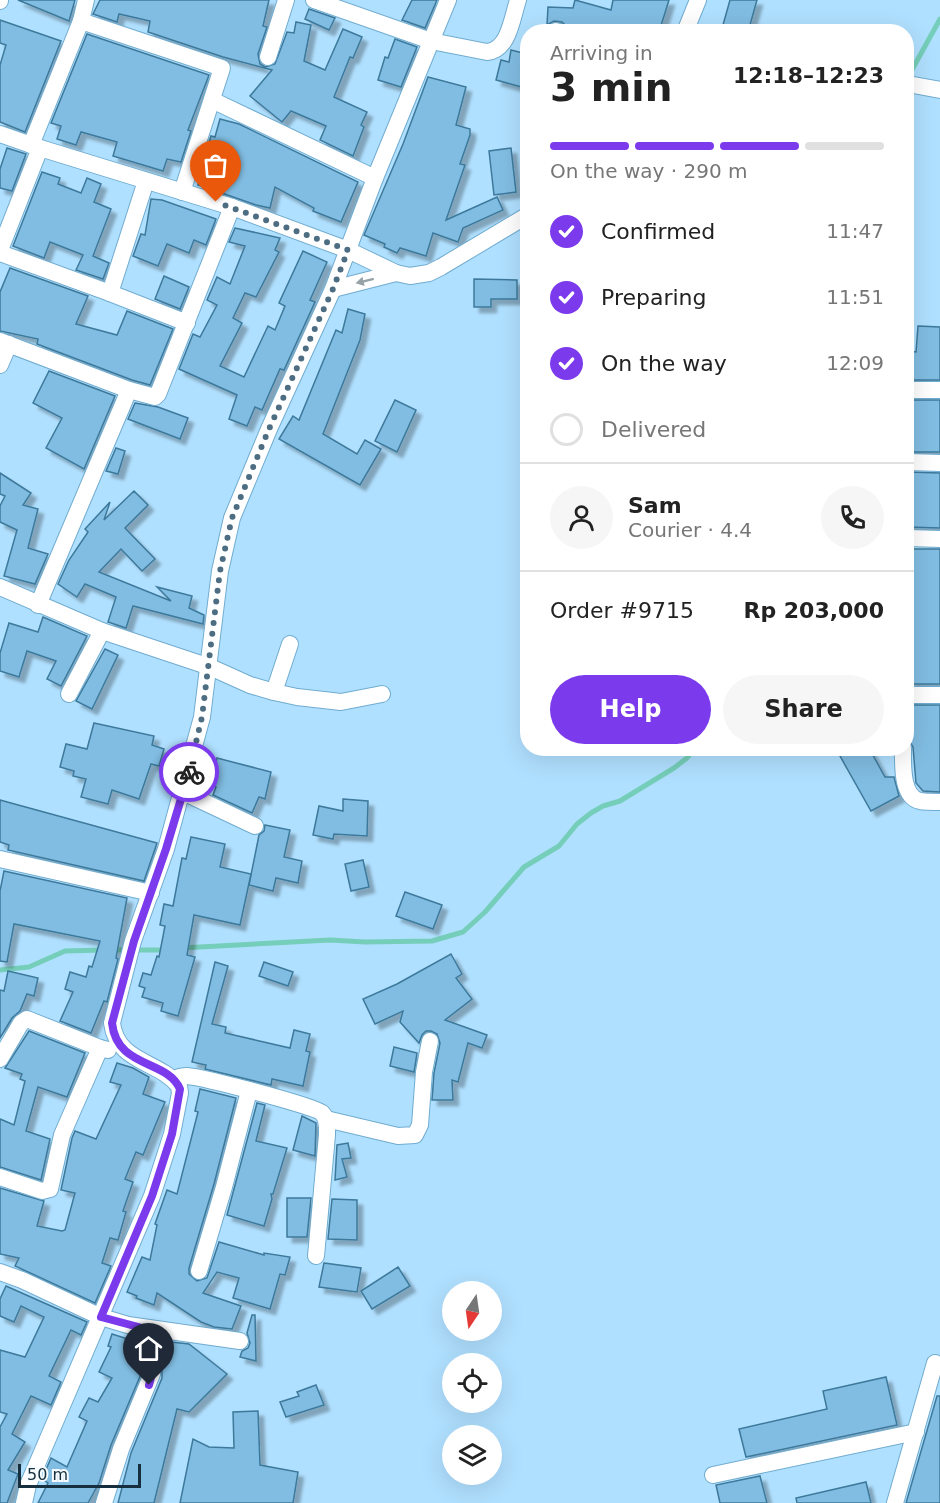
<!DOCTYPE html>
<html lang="en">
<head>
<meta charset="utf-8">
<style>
	:root { --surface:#fff; --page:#f6f6f6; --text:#222; --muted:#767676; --line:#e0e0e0; --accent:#7c3aed }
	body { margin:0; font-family:"DejaVu Sans",sans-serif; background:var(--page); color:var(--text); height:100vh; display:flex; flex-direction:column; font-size:22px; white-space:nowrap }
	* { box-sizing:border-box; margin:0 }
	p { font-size:20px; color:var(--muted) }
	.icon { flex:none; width:33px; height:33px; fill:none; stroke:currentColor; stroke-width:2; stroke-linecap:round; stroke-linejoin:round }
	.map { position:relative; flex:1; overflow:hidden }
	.panel { position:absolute; left:520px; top:24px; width:394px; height:732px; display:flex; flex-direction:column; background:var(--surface); border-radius:24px; box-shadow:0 6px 24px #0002 }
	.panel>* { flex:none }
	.needle { width:39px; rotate:193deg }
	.buttons { position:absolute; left:442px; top:1281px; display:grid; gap:12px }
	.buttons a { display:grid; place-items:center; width:60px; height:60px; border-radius:50%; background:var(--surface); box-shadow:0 6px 24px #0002; font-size:30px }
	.scale { position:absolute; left:18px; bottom:15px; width:123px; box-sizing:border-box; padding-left:6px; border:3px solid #162f3e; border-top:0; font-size:16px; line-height:21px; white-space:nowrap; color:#162f3e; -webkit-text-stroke:4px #f5fbfe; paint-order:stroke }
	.pin { position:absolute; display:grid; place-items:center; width:51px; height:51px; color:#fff; margin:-62px -26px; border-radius:50% 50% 50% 0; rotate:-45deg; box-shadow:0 0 6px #0007 }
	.pin .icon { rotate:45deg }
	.courier { position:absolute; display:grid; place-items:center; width:60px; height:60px; margin:-30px; border:4px solid #7c3aed; border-radius:50%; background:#fff; color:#222; box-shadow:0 2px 8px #0007 }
	.headline em { font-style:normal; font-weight:700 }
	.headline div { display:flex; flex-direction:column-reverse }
	.headline { display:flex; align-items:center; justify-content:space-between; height:102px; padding:0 30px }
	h1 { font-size:39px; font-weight:700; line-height:45px }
	.bar { display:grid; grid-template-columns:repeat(4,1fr); gap:9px 6px; align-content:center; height:72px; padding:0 30px }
	.bar i { height:8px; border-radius:4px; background:var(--line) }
	.bar .active { background:var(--accent) }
	.bar p { grid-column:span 4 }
	.line { display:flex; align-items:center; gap:15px; padding:0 30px; border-top:2px solid var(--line) }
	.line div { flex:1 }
	.round { display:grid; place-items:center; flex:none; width:63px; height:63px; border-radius:32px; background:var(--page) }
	ol { padding:0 30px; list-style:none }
	li { display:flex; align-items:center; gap:18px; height:66px }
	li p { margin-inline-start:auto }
	li .icon { padding:6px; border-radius:50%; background:var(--accent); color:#fff; stroke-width:4 }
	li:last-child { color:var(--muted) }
	li i { width:33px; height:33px; border:3px solid var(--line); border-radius:50% }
	.primary-button { display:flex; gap:12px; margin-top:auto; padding:12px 30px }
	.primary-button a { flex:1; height:69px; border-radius:36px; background:var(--accent); color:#fff; font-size:24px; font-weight:700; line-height:69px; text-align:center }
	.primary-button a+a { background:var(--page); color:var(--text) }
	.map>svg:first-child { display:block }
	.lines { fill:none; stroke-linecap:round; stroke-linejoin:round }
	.stream { stroke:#75ceb9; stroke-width:5 }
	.building { fill:#81bde2; stroke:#3d799b; stroke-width:1.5; filter:url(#shadow) }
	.minor-casing { stroke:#70acd0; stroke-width:18 }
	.minor { stroke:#fff; stroke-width:16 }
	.oneway { fill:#96a1a8 }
	.done { stroke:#4c6d82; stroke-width:6; stroke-dasharray:0 10.8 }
	.route { stroke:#7c3aed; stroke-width:8 }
</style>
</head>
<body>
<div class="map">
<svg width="940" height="1503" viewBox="0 0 940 1503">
	<defs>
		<filter id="shadow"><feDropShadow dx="5.5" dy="5.5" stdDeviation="1.5" flood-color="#0004"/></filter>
	</defs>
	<rect width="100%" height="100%" fill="#b0e0ff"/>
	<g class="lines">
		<g class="stream">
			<polyline points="908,77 940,19"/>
			<polyline points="181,948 330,940 365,942 432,941 463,932 485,912 524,867 559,846 577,824 591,813 603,806 620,801 674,768 687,758 695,748"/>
			<polyline points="112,950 166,950"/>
			<polyline points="0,970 29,967 65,951 103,950"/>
		</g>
	</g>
	<g class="building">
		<polygon points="18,0 75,0 69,21"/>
		<polygon points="100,0 269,0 263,26 267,27 258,54 260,64 265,67 275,64 287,32 294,33 296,22 311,25 304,61 325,70 343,29 362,37 353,58 350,57 334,97 367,112 361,125 364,127 353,156 320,140 326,126 291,111 282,122 250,96 272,70 223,57 148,32 150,21 119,14 117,22 93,14"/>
		<polygon points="412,0 437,0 425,28 402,20"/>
		<polygon points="575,0 611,10 613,0 669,0 659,32 580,32 568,28 562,22 554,21 547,25 548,7 573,8"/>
		<polygon points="730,0 757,0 748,32 721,32"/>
		<polygon points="309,9 335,18 329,30 305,19"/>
		<polygon points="0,20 61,41 25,132 0,122 0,65 6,45 0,43"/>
		<polygon points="87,34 209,75 188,130 191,131 181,162 167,159 163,171 113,156 117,142 81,132 76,145 57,139 61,126 51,123"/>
		<polygon points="395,39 417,47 401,87 378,80 385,57 388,58"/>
		<polygon points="511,50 527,54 524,66 528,67 528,74 525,88 496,80 501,60 509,62"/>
		<polygon points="428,77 466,87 456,125 470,129 470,135 460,164 465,165 446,220 497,197 503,210 463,228 458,242 433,233 426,256 400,248 397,253 384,247 385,244 364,235 403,144"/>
		<polygon points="220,119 239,124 358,182 341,222 313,211 314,208 275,187 270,208 256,205 219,192 220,190 198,185 203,167 201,167 211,136 215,137"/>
		<polygon points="7,148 26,154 12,191 0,188 0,169"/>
		<polygon points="511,148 516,192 494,195 489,151"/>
		<polygon points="42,172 60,178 58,184 81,193 87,178 101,184 94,202 111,209 93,256 109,263 103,279 76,270 83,255 50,242 44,258 13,246"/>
		<polygon points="151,199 162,200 216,219 206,245 194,240 189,253 167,244 158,266 133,256 141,234 145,235"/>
		<polygon points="235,228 280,238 275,250 279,252 256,297 245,293 233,318 242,323 220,366 244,377 268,326 275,330 285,306 279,303 303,251 327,262 310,300 315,302 284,370 280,369 262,410 255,407 247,426 229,419 237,395 179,369 193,334 200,337 217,305 207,300 217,277 230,284 245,246 229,242"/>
		<polygon points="10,268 88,296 76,324 117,335 127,311 173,329 150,385 132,380 37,344 38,339 0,331 0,292"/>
		<polygon points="164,276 189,287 180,309 155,299"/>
		<polygon points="474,279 517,280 517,299 491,299 491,307 474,307"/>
		<polygon points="348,309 365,314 360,340 323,434 357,454 365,440 381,449 360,485 279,439 293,416 299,420 336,330 342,333"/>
		<polygon points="918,326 940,327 940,380 908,380 908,351 916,352"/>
		<polygon points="49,371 115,396 84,469 46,448 62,418 33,403"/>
		<polygon points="395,400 416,410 397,452 375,441"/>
		<rect x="908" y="400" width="32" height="52"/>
		<polygon points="135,403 158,407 188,418 180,439 128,419"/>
		<polygon points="116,448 125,451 118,474 106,471"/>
		<polygon points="908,472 940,473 940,528 908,527"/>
		<polygon points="0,473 31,493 23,505 38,509 28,548 48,554 35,584 4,576 17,530 0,522 0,506 5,496 0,494"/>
		<polygon points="134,491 148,505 125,528 155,559 142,571 121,549 99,572 171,601 157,587 192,596 189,608 204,615 203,624 133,606 126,628 108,622 116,597 85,584 77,597 58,584 69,560 88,532 85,529 110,502 104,520"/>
		<polygon points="910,549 940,549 940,684 909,684"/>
		<polygon points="43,617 87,636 61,686 47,679 56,661 27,651 19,677 0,671 0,653 9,623 38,632"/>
		<polygon points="105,649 118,655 92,709 76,701"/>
		<polygon points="909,705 940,705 940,792 923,791 916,783 913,747 908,739"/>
		<polygon points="94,723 154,736 152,745 164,749 159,766 151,764 139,799 112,790 108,804 81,797 86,779 73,776 74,771 60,767 66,744 87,749"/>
		<polygon points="854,748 869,748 885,777 894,777 899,796 871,811 840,756"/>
		<polygon points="217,758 271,772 265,799 259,797 252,813 213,795 216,787 211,785"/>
		<polygon points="343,799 368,801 367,836 334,834 333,839 313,835 319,806 343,811"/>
		<polygon points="0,800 157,843 144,881 8,850 9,845 0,842"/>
		<polygon points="265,825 290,830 284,857 302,861 298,883 276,878 273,891 249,885 259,835 264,831"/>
		<polygon points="191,837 225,844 220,867 251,874 240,925 194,915 187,955 195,957 178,1016 161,1011 163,1003 142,997 145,988 139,986 143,973 151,975 157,956 159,957 165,926 160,925 164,904 173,906 182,858 186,859"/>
		<polygon points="363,860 369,887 351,891 345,864"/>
		<polygon points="4,871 127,898 116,958 118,959 107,1002 104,1001 91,1033 60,1021 73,992 65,989 70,972 86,977 89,966 92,967 100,941 14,924 7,962 0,961 0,891"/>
		<polygon points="405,892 442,905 433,929 396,916"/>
		<polygon points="451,954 462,974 456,978 472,999 445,1020 487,1035 482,1048 468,1043 458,1082 452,1080 453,1100 432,1100 434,1073 440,1043 437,1034 431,1031 426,1031 422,1035 419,1043 400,1022 403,1011 375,1024 363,999 397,984"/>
		<polygon points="215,962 228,966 212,1024 226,1027 225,1033 290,1048 294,1030 310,1034 306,1051 310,1052 303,1086 272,1079 271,1085 205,1069 206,1065 192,1062"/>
		<polygon points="264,962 293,972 288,986 259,976"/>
		<polygon points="8,971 38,978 34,996 27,994 20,1011 12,1018 0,1038 0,990 4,991"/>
		<polygon points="29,1031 85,1053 67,1097 38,1087 26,1131 50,1139 41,1180 0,1167 0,1119 14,1125 25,1081 20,1079 22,1074 5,1068"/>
		<polygon points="394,1047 417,1053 414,1072 390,1066"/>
		<polygon points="117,1063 133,1068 149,1077 143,1094 165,1102 143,1155 136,1152 125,1179 133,1182 123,1211 126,1212 118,1240 110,1238 102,1263 111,1266 95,1303 15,1266 19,1258 0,1254 0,1188 44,1201 37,1226 62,1231 65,1230 75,1193 61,1190 72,1138 75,1131 96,1139 121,1085 110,1082"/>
		<polygon points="200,1089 236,1098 214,1184 189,1268 189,1274 197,1281 207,1278 219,1242 264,1255 264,1253 290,1257 285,1275 280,1274 270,1309 233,1298 239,1278 217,1272 203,1293 241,1306 232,1329 214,1327 201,1322 157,1293 154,1305 136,1298 137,1296 127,1292 142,1257 150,1260 157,1225 155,1224 167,1190 177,1194 198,1112 195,1111"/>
		<polygon points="257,1103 265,1105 256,1141 287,1148 273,1194 271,1194 272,1199 264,1226 227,1215"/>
		<polygon points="302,1116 316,1123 315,1156 293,1150"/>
		<polygon points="348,1143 351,1158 342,1159 347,1177 335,1180 337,1145"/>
		<polygon points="287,1198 311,1198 307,1237 287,1237"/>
		<polygon points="332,1199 357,1200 357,1240 328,1239"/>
		<polygon points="324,1263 361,1268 357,1292 319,1287"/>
		<polygon points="398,1267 410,1286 372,1309 361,1291"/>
		<polygon points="6,1286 87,1322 81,1335 71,1330 49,1376 61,1382 51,1405 31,1396 12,1434 25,1442 8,1470 18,1474 7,1503 0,1503 0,1427 7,1414 0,1412 0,1350 25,1357 44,1317 21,1306 14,1322 0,1316 0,1299"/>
		<polygon points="252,1315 255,1315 256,1361 240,1357 242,1351 248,1348 250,1343 247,1333"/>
		<polygon points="112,1334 131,1340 127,1355 135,1359 141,1374 111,1445 99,1483 88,1503 38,1503 48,1483 42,1479 51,1458 67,1467 87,1421 79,1417 89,1398 98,1402 112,1378 99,1372 111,1347 108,1346"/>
		<polygon points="171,1342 189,1344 227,1374 189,1412 177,1409 154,1503 118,1503 131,1453 162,1378 162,1370 156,1354"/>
		<polygon points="886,1377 897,1425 746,1457 739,1429 827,1409 823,1391"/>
		<polygon points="316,1385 324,1405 286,1417 280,1402 299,1396 297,1392"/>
		<polygon points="937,1396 940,1396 940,1503 906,1503"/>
		<polygon points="258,1411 260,1465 298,1472 293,1503 180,1503 193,1439 209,1447 234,1448 233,1412"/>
		<polygon points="760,1476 767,1503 720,1503 716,1485"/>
		<polygon points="866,1482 871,1503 797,1503 796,1498"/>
	</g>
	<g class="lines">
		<defs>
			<g id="minor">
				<path d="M 314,0 L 431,41 L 487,52 C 509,50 512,18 518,0"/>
				<polyline points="0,1 0,0"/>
				<polyline points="81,21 222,68 182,192"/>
				<polyline points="556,31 559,32"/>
				<polyline points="685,32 698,0"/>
				<polyline points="268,57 286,0"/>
				<polyline points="908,84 940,90"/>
				<polyline points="212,100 375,178"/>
				<polyline points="0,134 40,148 232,207 348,250 396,273 410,276 429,273 441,267 528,215"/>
				<polyline points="31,145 81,21 86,0"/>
				<polyline points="146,181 110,293 187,323"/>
				<polyline points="0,250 40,148"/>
				<polyline points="0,253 110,293"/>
				<polyline points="333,289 396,273"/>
				<polyline points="0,341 129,390 155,397 158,394 232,207"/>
				<polyline points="0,365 9,344"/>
				<polyline points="908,390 940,390"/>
				<polyline points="908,462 940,463"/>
				<polyline points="908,538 940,539"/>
				<polyline points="0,587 102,631 210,667 250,685 274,692 297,697 341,702 382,694"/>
				<polyline points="38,605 129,390"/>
				<polyline points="274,692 290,644"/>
				<polyline points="69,694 102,631"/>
				<polyline points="908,695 940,695"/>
				<path d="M 903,748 C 903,763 901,797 920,801 C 926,802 934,802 940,802"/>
				<polyline points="183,792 255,826"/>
				<polyline points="0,859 151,893"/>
				<polyline points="0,1059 21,1023 27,1019 100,1048 108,1050"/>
				<path d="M 174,1079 C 178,1077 182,1076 187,1076 C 202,1077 315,1106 322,1113 C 328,1119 327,1128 327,1135 L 316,1256"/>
				<polyline points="326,1119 398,1136 415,1135 420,1125 424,1072 430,1041"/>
				<polyline points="0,1177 42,1191 50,1189 62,1135 100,1048"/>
				<polyline points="199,1271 224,1187 249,1091"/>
				<polyline points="0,1272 22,1280 101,1317 128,1325 240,1341"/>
				<polyline points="713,1475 916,1432"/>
				<path d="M 24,1503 L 28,1485 L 152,1196 L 172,1134 L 180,1093 L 179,1086 C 158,1060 117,1063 112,1023 L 133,941 L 166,849 L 202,717 L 220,571 L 232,518 L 269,429 L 333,289 L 375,178 L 448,0"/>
				<path d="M 104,1503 L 121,1449 L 152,1374 C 144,1357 143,1347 146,1329"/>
				<polyline points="895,1503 935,1363"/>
			</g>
		</defs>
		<use href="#minor" class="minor-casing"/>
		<use href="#minor" class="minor"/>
	</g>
	<defs><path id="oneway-solid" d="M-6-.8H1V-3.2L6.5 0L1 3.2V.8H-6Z" transform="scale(1.5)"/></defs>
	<use class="oneway" href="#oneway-solid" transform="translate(365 281) rotate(166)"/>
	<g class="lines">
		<polyline class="done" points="189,772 202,717 220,571 232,518 269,429 333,289 348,250 216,202"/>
		<path class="route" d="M 149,1385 L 152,1374 C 144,1357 143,1347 146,1329 L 101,1317 L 152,1196 L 172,1134 L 180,1089 C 167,1059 117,1069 112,1023 L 134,941 L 166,849 L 189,772"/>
	</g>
</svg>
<div class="buttons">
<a><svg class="needle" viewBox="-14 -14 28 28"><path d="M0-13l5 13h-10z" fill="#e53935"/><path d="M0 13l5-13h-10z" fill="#767676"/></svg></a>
<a><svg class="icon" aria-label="locate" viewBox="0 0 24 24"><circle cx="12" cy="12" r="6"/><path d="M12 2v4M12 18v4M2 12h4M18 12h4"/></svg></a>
<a><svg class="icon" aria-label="layers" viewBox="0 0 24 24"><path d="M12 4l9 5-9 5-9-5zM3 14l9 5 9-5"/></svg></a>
</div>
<div class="scale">50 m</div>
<div class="pin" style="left:216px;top:202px;background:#ea580c"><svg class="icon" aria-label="bag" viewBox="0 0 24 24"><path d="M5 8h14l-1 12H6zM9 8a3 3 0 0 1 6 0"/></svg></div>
<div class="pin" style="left:149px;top:1385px;background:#1f2937"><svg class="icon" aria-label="home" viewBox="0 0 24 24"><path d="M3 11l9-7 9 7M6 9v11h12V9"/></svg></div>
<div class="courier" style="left:189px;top:772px"><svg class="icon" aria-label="bike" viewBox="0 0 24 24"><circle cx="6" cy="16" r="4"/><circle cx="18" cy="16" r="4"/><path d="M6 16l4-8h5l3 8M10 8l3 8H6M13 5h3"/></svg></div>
<section class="panel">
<div class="headline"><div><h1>3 min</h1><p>Arriving in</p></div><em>12:18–12:23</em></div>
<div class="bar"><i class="active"></i><i class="active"></i><i class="active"></i><i></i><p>On the way · 290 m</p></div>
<ol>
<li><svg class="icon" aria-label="check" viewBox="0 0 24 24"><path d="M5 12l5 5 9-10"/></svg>Confirmed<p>11:47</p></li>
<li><svg class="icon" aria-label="check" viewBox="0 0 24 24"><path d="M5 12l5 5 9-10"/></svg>Preparing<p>11:51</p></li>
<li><svg class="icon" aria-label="check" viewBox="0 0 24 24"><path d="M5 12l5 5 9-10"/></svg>On the way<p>12:09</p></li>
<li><i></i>Delivered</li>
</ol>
<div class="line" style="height:108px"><a class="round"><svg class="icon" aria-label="person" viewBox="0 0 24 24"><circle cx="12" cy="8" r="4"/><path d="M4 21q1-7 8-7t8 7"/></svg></a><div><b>Sam</b><p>Courier · 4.4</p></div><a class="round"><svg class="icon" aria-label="phone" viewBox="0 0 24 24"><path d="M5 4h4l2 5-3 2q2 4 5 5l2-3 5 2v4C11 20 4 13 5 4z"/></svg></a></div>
<div class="line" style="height:78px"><div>Order #9715</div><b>Rp 203,000</b></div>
<div class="primary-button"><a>Help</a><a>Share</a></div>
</section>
</div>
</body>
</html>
